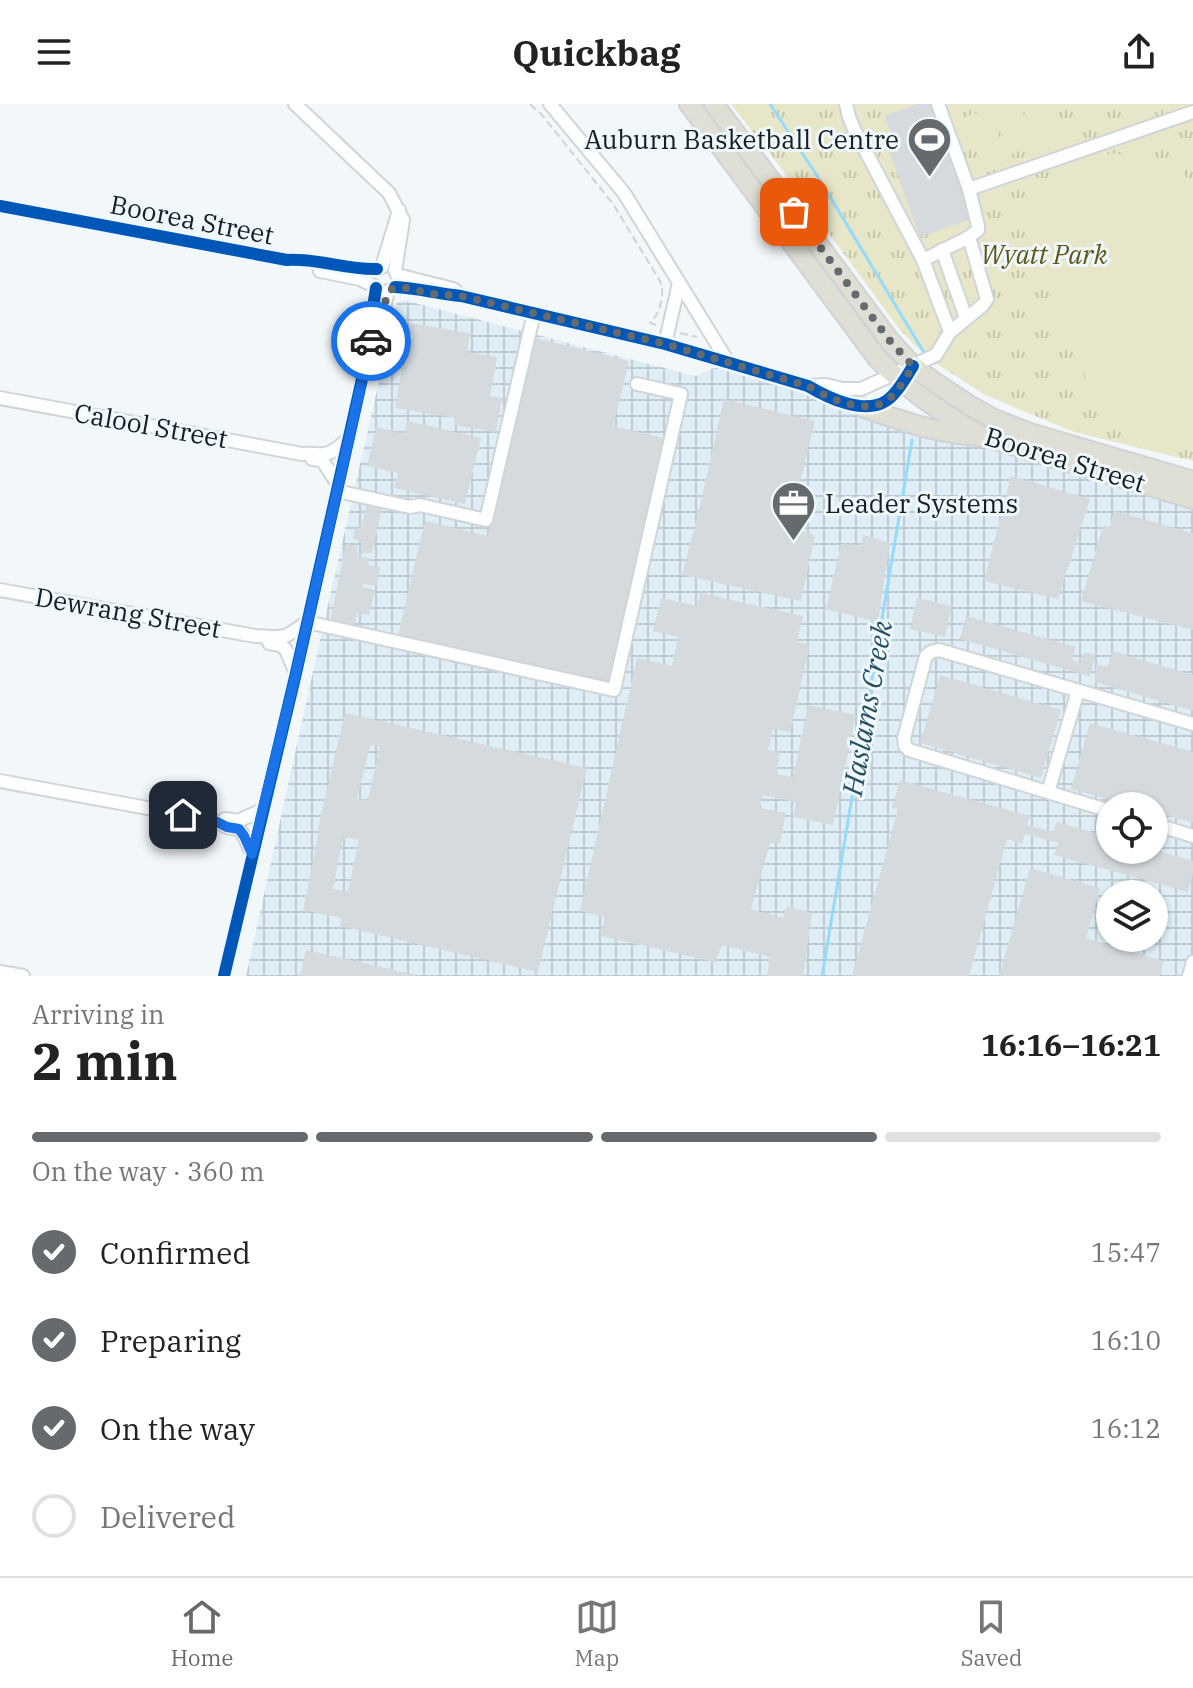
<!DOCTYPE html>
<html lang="en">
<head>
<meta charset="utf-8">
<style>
	:root { --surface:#fff; --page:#f6f6f6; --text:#222; --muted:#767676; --line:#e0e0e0; --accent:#646a6d }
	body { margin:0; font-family:"IBM Plex Serif",serif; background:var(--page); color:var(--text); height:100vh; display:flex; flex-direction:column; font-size:30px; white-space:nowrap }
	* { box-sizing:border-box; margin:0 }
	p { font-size:26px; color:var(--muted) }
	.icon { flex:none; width:44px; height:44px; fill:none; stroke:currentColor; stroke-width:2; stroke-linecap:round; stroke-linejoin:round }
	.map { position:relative; height:872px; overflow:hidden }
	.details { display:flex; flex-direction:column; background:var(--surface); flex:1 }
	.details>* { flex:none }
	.fabs { position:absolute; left:1096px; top:688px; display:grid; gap:16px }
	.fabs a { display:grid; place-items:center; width:72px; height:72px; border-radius:50%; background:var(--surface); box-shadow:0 2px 6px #0004; font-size:40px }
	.pin { position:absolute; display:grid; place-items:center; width:68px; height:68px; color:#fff; margin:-34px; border-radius:16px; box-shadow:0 4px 12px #0006 }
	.courier { position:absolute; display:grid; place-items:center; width:80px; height:80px; margin:-40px; border:6px solid #1a73e8; border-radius:50%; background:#fff; color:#222; box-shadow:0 2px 10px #0007 }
	.overview em { font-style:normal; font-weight:700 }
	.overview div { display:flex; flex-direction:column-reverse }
	.overview { display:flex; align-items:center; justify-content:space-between; height:136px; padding:0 32px }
	h1 { font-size:52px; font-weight:700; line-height:60px }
	.bar { display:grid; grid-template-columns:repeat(4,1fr); gap:12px 8px; align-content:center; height:96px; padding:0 32px }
	.bar i { height:10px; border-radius:6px; background:var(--line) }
	.bar .active { background:var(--accent) }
	.bar p { grid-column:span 4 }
	ol { padding:0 32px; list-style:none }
	li { display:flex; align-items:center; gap:24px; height:88px }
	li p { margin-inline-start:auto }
	li .icon { padding:8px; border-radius:50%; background:var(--accent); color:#fff; stroke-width:4 }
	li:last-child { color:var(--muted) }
	li i { width:44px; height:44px; border:4px solid var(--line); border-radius:50% }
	header { display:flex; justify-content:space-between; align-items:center; height:104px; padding:0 32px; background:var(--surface); font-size:36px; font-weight:700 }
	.tab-bar { display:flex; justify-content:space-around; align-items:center; height:112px; border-top:2px solid var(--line); background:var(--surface); font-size:22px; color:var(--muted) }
	.tab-bar a { display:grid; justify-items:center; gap:4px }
	.tab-bar .active { color:var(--accent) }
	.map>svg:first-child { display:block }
	.industrial { fill:url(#industrial-grid); fill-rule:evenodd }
	.grass { fill:url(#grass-tufts) }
	.pitch { fill:#e7e6c9 }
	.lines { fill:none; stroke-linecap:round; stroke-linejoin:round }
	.stream { stroke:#96dafb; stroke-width:3 }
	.building { fill:#d4dadd; fill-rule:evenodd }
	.minor-casing { stroke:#cfd5d8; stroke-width:16 }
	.highway-casing { stroke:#d0d3d5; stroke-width:22 }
	.path { stroke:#d1d2d4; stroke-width:2; stroke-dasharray:8 4; stroke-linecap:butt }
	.minor { stroke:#fdfefe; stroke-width:12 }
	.highway { stroke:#dfdfd5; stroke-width:18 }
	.cycleway-casing { stroke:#eef8fd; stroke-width:17 }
	.cycleway { stroke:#0057b8; stroke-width:12 }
	.done { stroke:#646a6d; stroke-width:8; stroke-dasharray:0 14.4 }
	.route { stroke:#1a73e8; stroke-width:10 }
	.labels { text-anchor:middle; stroke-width:6; stroke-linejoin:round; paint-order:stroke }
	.poi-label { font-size:26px; fill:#181e21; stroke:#eef8fd; text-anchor:end }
	.street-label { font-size:26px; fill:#181e21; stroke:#eef8fd }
	.park-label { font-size:26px; font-style:italic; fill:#5e5613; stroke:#eef8fd }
	.water-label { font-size:28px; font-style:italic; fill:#264f62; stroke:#eef8fd }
</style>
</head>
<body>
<header><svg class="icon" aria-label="menu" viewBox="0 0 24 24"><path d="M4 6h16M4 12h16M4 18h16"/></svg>Quickbag<svg class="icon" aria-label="share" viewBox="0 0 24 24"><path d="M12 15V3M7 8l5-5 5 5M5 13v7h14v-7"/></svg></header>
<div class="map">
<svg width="1193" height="872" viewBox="0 0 1193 872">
	<defs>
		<pattern id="industrial-grid" width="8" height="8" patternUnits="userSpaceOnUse" patternTransform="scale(2)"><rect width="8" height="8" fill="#dfeef6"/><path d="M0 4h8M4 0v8" fill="none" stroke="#bfccd3"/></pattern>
		<pattern id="grass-tufts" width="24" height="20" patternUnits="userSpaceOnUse" patternTransform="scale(2)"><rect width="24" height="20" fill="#e7e6c9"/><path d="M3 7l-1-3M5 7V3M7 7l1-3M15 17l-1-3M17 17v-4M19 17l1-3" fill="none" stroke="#c5c5ac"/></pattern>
	</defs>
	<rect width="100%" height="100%" fill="#f2f7fa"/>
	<path class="industrial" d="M 403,196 L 695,272 L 728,258 L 822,290 L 1193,395 L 1193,872 L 246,872 L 322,527 L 397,199 ZM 1110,702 L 1154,702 L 1154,746 L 1110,746 ZM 1110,790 L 1154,790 L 1154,834 L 1110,834 Z"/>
	<polygon class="grass" points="731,0 1193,0 1193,357 1074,328 985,291 937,260 917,243 900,226 778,60"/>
	<g class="pitch">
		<polygon points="1001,0 1020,0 1035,42 1011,50 994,2"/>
		<polygon points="1025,0 1052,0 1063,32 1039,40"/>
		<polygon points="989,4 1006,52 982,60 965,13"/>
		<path d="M 1112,49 L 1180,59 L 1193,89 L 1193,340 L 1174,343 L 1142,336 L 1111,321 L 1093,290 L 1025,130 C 1036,108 1047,78 1069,64 C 1082,56 1097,53 1112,49 Z"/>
	</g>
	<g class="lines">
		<g class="stream">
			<polyline points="770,0 823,81 926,252"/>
			<polyline points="822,872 912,336"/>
		</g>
	</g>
	<g class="building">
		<polygon points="918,0 934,0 974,114 920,133 885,35 892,33 885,12"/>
		<polygon points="410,219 470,229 467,248 497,253 490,292 502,294 496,328 454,321 456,314 395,304"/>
		<polygon points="535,234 629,257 613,322 663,334 608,583 398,531 425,417 488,432"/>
		<polygon points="724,295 815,317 789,424 815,431 801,497 682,471 699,406"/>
		<polygon points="407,317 481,334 465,400 394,384 398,369 367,362 376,323 404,330"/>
		<polygon points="1011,372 1090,395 1058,495 984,477"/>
		<polygon points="367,400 382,404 372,449 361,449 362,437 353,435 355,425 361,423"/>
		<polygon points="1114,407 1193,429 1193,526 1081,497 1103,422 1110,423"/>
		<polygon points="863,431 890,439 878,518 826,505 841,440 861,442"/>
		<polygon points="346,440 357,442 358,452 370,454 368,461 380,463 377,482 362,480 363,483 375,486 369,511 357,509 354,523 330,518"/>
		<polygon points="700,489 803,512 797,538 810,541 790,628 773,625 768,646 780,648 776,670 793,673 808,601 856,611 833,721 793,713 796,698 763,691 760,704 786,709 780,739 770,739 751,805 783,814 787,802 812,809 803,872 767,872 770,853 722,841 715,858 601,832 605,813 580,807 637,554 672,562 678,533 653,527 661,494 697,502"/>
		<polygon points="917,494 952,502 945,533 910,525"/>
		<polygon points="966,512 1076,543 1072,556 1081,559 1085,548 1096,551 1090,572 960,535"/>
		<polygon points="1112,547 1193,571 1193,607 1095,578 1096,561 1108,562"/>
		<polygon points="940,571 1061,606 1041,674 920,639"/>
		<path d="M 345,609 L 587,664 L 538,868 L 340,822 L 342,814 L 303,806 L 319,728 L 317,728 ZM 370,641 L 380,643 L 368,696 L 357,695 ZM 343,734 L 359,735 L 348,787 L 333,785 Z"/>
		<polygon points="1090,619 1193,648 1193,719 1154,708 1154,702 1132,702 1071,685"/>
		<polygon points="900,676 1030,712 1027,721 1054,728 1056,718 1110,733 1110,746 1155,746 1193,757 1193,770 1188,788 1054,751 1059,739 1025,730 1022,740 1007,735 969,872 852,872 898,705 892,704"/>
		<polygon points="1030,764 1100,784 1086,834 1164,857 1160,872 999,872"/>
		<polygon points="306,846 416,871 416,872 300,872"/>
	</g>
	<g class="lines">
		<defs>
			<g id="minor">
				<polyline points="295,0 389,89 403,116 395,167"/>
				<polyline points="550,0 624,89 728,258"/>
				<polyline points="938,0 969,85 1193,8"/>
				<path d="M 0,102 L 287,156 C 318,154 346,166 377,165"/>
				<polyline points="969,133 978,126 978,122 969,85"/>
				<polyline points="942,146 966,214"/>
				<polyline points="923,156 969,133 987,195 983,201 950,228"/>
				<polyline points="382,163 399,106"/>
				<polyline points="320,167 360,175 374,182"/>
				<polyline points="397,171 453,185 456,187"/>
				<path d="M 395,183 C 417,184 439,190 461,192 L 665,240 L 808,282 C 828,294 870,314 890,294 C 896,288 901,280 905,273"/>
				<polyline points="378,227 406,233"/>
				<polyline points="371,235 378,227 388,187"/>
				<polyline points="665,240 679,179"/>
				<polyline points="808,282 826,281 843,285 861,285 936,251 950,228 923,156 854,25 849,13 846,0"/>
				<path d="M 0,294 L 302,350 C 310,349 317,351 324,350 C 334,349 342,340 349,334"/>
				<polyline points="312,355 322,356 339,382"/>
				<polyline points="337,387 410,403 420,401 486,416 534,209"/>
				<path d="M 0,486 L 255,532 C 286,533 281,537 307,518"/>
				<polyline points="307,518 614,586 681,290 637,280"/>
				<polyline points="269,539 281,541 286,546 296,569"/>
				<polyline points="0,677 213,716 227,723 239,725 244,732 252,750"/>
				<polyline points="1048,688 1078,587"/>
				<polyline points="1110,707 909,646 905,642 904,634 926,552 931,548 939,546 1193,620"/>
				<polyline points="225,715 238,717 262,706"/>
				<polyline points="1154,720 1193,732"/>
				<polyline points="0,868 23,872"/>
				<polyline points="224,872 296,569 371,235 370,223 376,184"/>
				<polyline points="1189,872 1193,858"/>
			</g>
			<g id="highway">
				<path d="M 689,0 L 877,254 C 907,286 943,310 981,332 L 1193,395"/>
				<polyline points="714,0 890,237 913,262 934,278 969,301 994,315 1030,329 1193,377"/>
				<path d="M 864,304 C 904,317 936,330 979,332"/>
			</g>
		</defs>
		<use href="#minor" class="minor-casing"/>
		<use href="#highway" class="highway-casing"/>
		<g class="path">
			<path d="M 530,0 L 542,11 L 613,100 L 660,177 C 665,190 661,209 650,219 L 659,222"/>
			<polyline points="680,229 697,233"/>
		</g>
		<use href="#minor" class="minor"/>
		<use href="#highway" class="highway"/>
		<defs>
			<g id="cycleway">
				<path d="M 0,102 L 287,156 C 318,154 346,166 377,165"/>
				<path d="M 395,183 C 417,184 439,190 461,192 L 665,240 L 808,282 C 828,294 864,311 886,297 C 897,290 906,273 913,262"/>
				<polyline points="224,872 296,569 371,235 370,223 376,184"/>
			</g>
		</defs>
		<use href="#cycleway" class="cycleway-casing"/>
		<use href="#cycleway" class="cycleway"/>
	</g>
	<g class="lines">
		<path class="done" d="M 371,237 L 378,227 L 388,187 C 403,179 418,188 434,190 C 443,191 452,191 461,192 L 665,240 L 808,282 C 828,294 864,311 886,297 C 897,290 906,273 913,262 L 890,237 L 794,108"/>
		<polyline class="route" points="183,711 213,716 227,723 239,725 244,732 252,750 296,569 371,237"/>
	</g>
	<defs>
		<symbol id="stadium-pin" viewBox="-11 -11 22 30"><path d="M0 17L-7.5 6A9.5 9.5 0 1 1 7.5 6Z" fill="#646a6d" stroke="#eef8fd"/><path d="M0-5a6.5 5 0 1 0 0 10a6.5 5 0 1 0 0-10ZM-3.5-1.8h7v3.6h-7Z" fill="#fff"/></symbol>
		<symbol id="office-pin" viewBox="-11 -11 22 30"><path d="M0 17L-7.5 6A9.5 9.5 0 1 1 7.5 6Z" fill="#646a6d" stroke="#eef8fd"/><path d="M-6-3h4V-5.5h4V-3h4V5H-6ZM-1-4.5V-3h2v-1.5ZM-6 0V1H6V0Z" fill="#fff"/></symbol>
	</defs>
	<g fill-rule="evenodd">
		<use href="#stadium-pin" x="904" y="10" width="51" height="69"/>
		<use href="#office-pin" x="768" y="374" width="51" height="69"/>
	</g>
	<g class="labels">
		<g class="poi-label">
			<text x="899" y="45">Auburn Basketball Centre</text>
			<text x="825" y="409" text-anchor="start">Leader Systems</text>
		</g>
		<g class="street-label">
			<text transform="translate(192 116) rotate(11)" y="9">Boorea Street</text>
			<text transform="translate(151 322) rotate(10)" y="9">Calool Street</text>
			<text transform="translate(1065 356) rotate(17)" y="9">Boorea Street</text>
			<text transform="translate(128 509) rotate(10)" y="9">Dewrang Street</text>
		</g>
		<g class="park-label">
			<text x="1044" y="160">Wyatt Park</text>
		</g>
		<g class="water-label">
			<text transform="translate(867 604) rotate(-80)" y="10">Haslams Creek</text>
		</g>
	</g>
</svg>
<div class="fabs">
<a><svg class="icon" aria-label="locate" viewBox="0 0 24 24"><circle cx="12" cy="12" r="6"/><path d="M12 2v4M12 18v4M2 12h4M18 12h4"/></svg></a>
<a><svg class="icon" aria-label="layers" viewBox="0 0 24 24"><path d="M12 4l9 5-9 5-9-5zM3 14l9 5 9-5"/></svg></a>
</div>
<div class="pin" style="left:794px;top:108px;background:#ea580c"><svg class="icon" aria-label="bag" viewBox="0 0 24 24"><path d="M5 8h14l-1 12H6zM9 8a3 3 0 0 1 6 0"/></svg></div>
<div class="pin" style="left:183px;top:711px;background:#1f2937"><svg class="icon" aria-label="home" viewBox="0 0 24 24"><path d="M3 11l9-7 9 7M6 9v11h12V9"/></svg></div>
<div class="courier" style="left:371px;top:237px"><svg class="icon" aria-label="car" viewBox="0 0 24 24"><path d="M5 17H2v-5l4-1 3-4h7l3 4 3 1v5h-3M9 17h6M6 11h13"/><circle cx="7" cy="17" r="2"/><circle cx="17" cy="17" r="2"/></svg></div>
</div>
<section class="details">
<div class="overview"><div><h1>2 min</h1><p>Arriving in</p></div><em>16:16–16:21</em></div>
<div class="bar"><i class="active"></i><i class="active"></i><i class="active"></i><i></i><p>On the way · 360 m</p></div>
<ol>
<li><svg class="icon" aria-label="check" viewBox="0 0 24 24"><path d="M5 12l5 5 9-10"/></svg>Confirmed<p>15:47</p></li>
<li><svg class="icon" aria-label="check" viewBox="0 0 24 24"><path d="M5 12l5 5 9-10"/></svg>Preparing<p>16:10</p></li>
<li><svg class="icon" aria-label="check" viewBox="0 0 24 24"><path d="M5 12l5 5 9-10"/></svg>On the way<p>16:12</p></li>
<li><i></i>Delivered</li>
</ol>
</section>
<nav class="tab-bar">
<a class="active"><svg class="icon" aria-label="home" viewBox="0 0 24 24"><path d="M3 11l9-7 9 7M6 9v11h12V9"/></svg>Home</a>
<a><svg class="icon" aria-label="map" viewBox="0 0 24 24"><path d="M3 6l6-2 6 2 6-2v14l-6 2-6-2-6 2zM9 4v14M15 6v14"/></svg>Map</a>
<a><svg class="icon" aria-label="saved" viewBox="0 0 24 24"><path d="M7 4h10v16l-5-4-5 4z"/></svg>Saved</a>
</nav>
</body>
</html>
